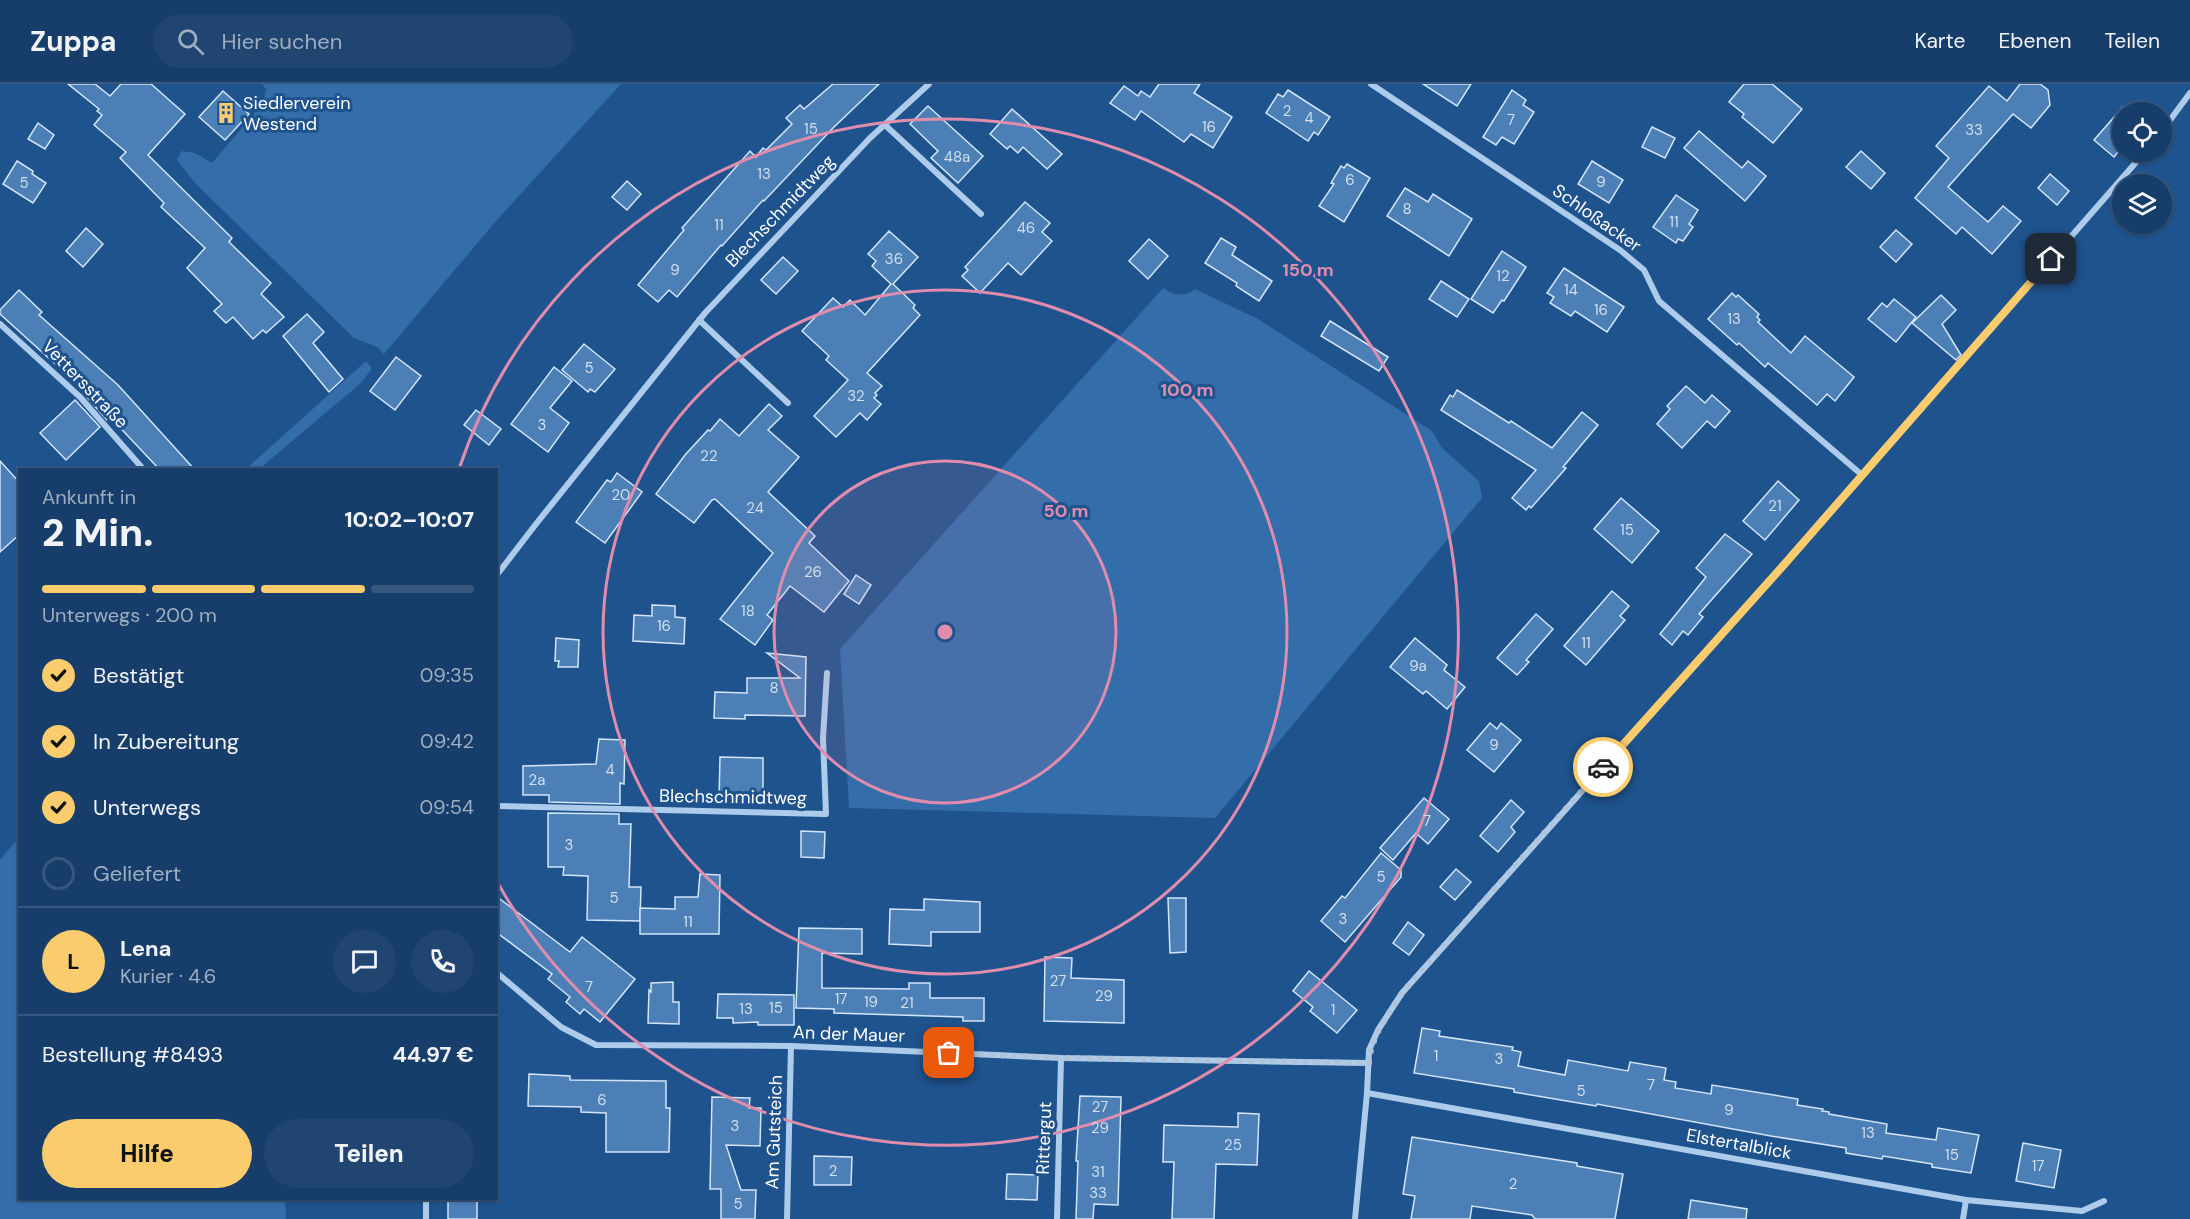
<!DOCTYPE html>
<html lang="de">
<head>
<meta charset="utf-8">
<style>
	:root { --surface:#173e6a; --page:#204570; --text:#f1f3f6; --muted:#9eaec1; --line:#36577e; --accent:#facc6d }
	body { margin:0; font-family:"DM Sans",sans-serif; background:var(--page); color:var(--text); height:100vh; display:flex; flex-direction:column; font-size:22px; white-space:nowrap }
	* { box-sizing:border-box; margin:0 }
	p { font-size:20px; color:var(--muted) }
	.icon { flex:none; width:33px; height:33px; fill:none; stroke:currentColor; stroke-width:2; stroke-linecap:round; stroke-linejoin:round }
	.map { position:relative; flex:1; overflow:hidden }
	.panel { position:absolute; left:18px; top:384px; width:480px; height:732px; display:flex; flex-direction:column; background:var(--surface); border-radius:0px; box-shadow:0 2px 4px #0004,0 0 0 2px var(--line) }
	.panel>* { flex:none }
	.buttons { position:absolute; left:2112px; top:18px; display:grid; gap:12px }
	.buttons a { display:grid; place-items:center; width:60px; height:60px; border-radius:50%; background:var(--surface); box-shadow:0 2px 4px #0004,0 0 0 2px var(--line); font-size:30px }
	.pin { position:absolute; display:grid; place-items:center; width:51px; height:51px; color:#fff; margin:-26px; border-radius:12px; box-shadow:0 3px 9px #0006 }
	.courier { position:absolute; display:grid; place-items:center; width:60px; height:60px; margin:-30px; border:4px solid #facc6d; border-radius:50%; background:#fff; color:#222; box-shadow:0 2px 8px #0007 }
	.overview em { font-style:normal; font-weight:800 }
	.overview div { display:flex; flex-direction:column-reverse }
	.overview { display:flex; align-items:center; justify-content:space-between; height:102px; padding:0 24px }
	h1 { font-size:39px; font-weight:800; line-height:45px }
	.bar { display:grid; grid-template-columns:repeat(4,1fr); gap:9px 6px; align-content:center; height:72px; padding:0 24px }
	.bar i { height:8px; border-radius:4px; background:var(--line) }
	.bar .selected { background:var(--accent) }
	.bar p { grid-column:span 4 }
	.line { display:flex; align-items:center; gap:15px; padding:0 24px; border-top:2px solid var(--line) }
	.line div { flex:1 }
	.round { display:grid; place-items:center; flex:none; width:63px; height:63px; border-radius:32px; background:var(--page) }
	ol { padding:0 24px; list-style:none }
	li { display:flex; align-items:center; gap:18px; height:66px }
	li p { margin-inline-start:auto }
	li .icon { padding:6px; border-radius:50%; background:var(--accent); color:#111; stroke-width:4 }
	li:last-child { color:var(--muted) }
	li i { width:33px; height:33px; border:3px solid var(--line); border-radius:50% }
	.action { display:flex; gap:12px; margin-top:auto; padding:12px 24px }
	.action a { flex:1; height:69px; border-radius:36px; background:var(--accent); color:#111; font-size:24px; font-weight:800; line-height:69px; text-align:center }
	.action a+a { background:var(--page); color:var(--text) }
	header { display:flex; align-items:center; gap:36px; box-sizing:border-box; height:84px; padding:0 30px; background:var(--surface); border-bottom:2px solid var(--line) }
	header strong { font-size:28px }
	nav { display:flex; gap:33px; margin-inline-start:auto; font-size:21px }
	.search { width:420px; height:54px; background:var(--page); display:flex; align-items:center; gap:15px; box-sizing:border-box; padding:0 21px; border-radius:33px; color:var(--muted); font-size:22px }
	.map>svg:first-child { display:block }
	.green { fill:#336daa }
	.building { fill:#4c7fb6; stroke:#d2e5f9; stroke-width:1.5 }
	.lines { fill:none; stroke-linecap:round; stroke-linejoin:round }
	.street { stroke:#adccec; stroke-width:6 }
	.done { stroke:#b1c3d7; stroke-width:6; stroke-dasharray:0 10.8 }
	.route { stroke:#facc6d; stroke-width:8 }
	.ring { fill:none; stroke:#e08cad; stroke-width:3 }
	.labels { text-anchor:middle; stroke-width:6; stroke-linejoin:round; paint-order:stroke }
	.number-label { font-size:15px; fill:#d2dfed }
	.poi-label { font-size:18px; fill:#fff; stroke:#1f538d; text-anchor:start }
	.street-label { font-size:18px; fill:#fff; stroke:#1f538d }
	.centre { fill:#e08cad; stroke:#1f538d; stroke-width:3 }
	.ring-label { font-size:18px; text-anchor:middle; font-weight:bold; fill:#e08cad; stroke:#1f538d; stroke-width:6; stroke-linejoin:round; paint-order:stroke }
</style>
</head>
<body>
<header>
<strong>Zuppa</strong>
<div class="search"><svg class="icon" aria-label="search" viewBox="0 0 24 24"><circle cx="10" cy="10" r="6"/><path d="M15 15l6 6"/></svg>Hier suchen</div>
<nav><a>Karte</a><a>Ebenen</a><a>Teilen</a></nav>
</header>
<div class="map">
<svg width="2190" height="1135" viewBox="0 0 2190 1135">
	<rect width="100%" height="100%" fill="#1f538d"/>
	<g class="green">
		<polygon points="262,0 621,0 496,137 384,270 377,263 354,254 196,100 177,76 182,67 195,69 212,79 263,19 266,5"/>
		<path d="M 1163,204 C 1174,212 1184,213 1195,205 L 1258,235 L 1432,347 L 1442,364 L 1479,397 L 1482,414 L 1215,734 L 849,724 L 840,565 Z"/>
		<polygon points="366,277 371,283 371,286 361,299 259,385 246,385"/>
		<polygon points="19,753 20,1114 285,1115 286,1135 0,1135 0,776"/>
	</g>
	<g class="building">
		<polygon points="68,0 95,0 110,12 121,0 151,0 185,30 148,71 232,154 229,158 271,199 261,210 284,233 266,249 263,246 253,255 233,233 226,239 214,227 222,220 187,184 205,164 161,123 164,119 120,74 126,68 94,41 102,31 97,27 99,25"/>
		<polygon points="833,0 879,0 834,43 764,117 763,116 722,162 721,161 677,213 669,206 658,218 638,201 684,146 682,144 750,67 756,73 763,64 766,66 792,40 786,34 800,21 804,25"/>
		<polygon points="1159,0 1200,0 1194,9 1232,33 1213,64 1191,50 1184,58 1141,27 1135,36 1110,19 1124,2 1138,12 1141,7 1150,13"/>
		<polygon points="1423,0 1471,0 1457,22"/>
		<polygon points="1744,0 1772,0 1802,25 1773,59 1742,33 1744,30 1729,18"/>
		<polygon points="2020,0 2040,0 2048,6 2050,21 2031,44 2013,30 1948,103 1988,138 2003,122 2021,137 1992,170 1962,143 1956,150 1915,114 1949,74 1936,62 1989,2 2007,17"/>
		<polygon points="1288,6 1330,33 1318,51 1314,48 1308,57 1266,29 1278,10 1283,13"/>
		<polygon points="1512,6 1526,16 1523,21 1534,28 1514,60 1502,53 1496,61 1483,53"/>
		<polygon points="223,7 249,30 225,56 199,33"/>
		<polygon points="928,22 983,72 958,99 931,74 938,67 910,40"/>
		<polygon points="2122,24 2122,63 2114,73 2094,56"/>
		<polygon points="1012,25 1062,70 1047,85 1023,63 1018,69 1010,62 1007,65 990,50"/>
		<polygon points="38,39 54,51 45,65 28,55"/>
		<polygon points="1652,43 1675,54 1665,74 1642,63"/>
		<polygon points="1699,47 1742,84 1748,77 1766,92 1745,117 1684,64"/>
		<polygon points="1861,67 1885,89 1871,105 1846,83"/>
		<polygon points="17,77 33,87 32,90 46,99 33,119 3,100"/>
		<polygon points="1592,77 1623,96 1609,119 1578,100"/>
		<polygon points="1347,80 1370,94 1344,138 1319,122 1334,100 1331,99 1341,82 1344,84"/>
		<polygon points="2050,90 2069,107 2057,121 2038,104"/>
		<polygon points="627,97 641,110 627,126 612,113"/>
		<polygon points="1405,104 1428,118 1433,110 1472,135 1449,172 1387,132"/>
		<polygon points="1676,111 1698,126 1689,140 1693,143 1683,157 1678,155 1676,159 1653,143"/>
		<polygon points="1025,118 1050,139 1042,148 1052,157 1021,191 1008,179 980,209 962,192 968,186 965,183"/>
		<polygon points="86,144 103,160 83,183 66,167"/>
		<polygon points="1896,146 1912,160 1896,178 1880,163"/>
		<polygon points="889,147 918,173 893,200 915,221 913,224 920,231 867,289 882,302 875,309 877,311 874,314 881,320 867,336 860,329 836,353 814,332 848,296 826,276 829,272 802,247 833,214 843,223 850,216 865,231 891,200 872,182 876,177 868,170"/>
		<polygon points="1221,154 1236,163 1232,171 1272,197 1259,217 1236,202 1237,199 1205,179"/>
		<polygon points="1149,155 1168,172 1148,195 1129,177"/>
		<polygon points="1502,167 1526,183 1504,217 1502,216 1493,229 1471,215"/>
		<polygon points="783,173 798,187 776,210 761,196"/>
		<polygon points="1564,184 1624,223 1607,248 1575,227 1571,232 1550,219 1554,213 1547,209"/>
		<polygon points="1441,197 1469,215 1457,233 1429,215"/>
		<polygon points="19,206 42,228 39,231 118,301 195,386 160,386 110,333 107,336 83,309 85,307 0,230 0,226"/>
		<polygon points="1732,209 1736,213 1738,211 1759,230 1757,233 1760,236 1758,238 1791,269 1805,252 1854,293 1835,317 1827,310 1817,321 1768,279 1765,283 1739,259 1737,261 1708,235"/>
		<polygon points="1941,211 1956,226 1942,240 1961,271 1956,276 1912,239"/>
		<polygon points="1894,215 1916,233 1896,258 1868,235 1882,219 1887,223"/>
		<polygon points="307,230 324,248 313,259 343,295 329,308 283,252"/>
		<polygon points="1330,237 1388,273 1379,287 1321,252"/>
		<polygon points="584,260 615,285 595,308 590,305 588,308 562,286"/>
		<polygon points="396,273 421,292 395,326 370,307"/>
		<polygon points="554,283 572,297 550,324 569,339 548,368 511,340"/>
		<polygon points="1686,302 1705,319 1712,311 1730,327 1715,344 1707,337 1682,364 1657,340 1670,325 1667,322"/>
		<polygon points="1457,306 1509,339 1511,337 1552,364 1582,328 1598,341 1563,383 1566,384 1531,424 1529,422 1526,426 1512,414 1536,386 1441,326 1450,311 1453,313"/>
		<polygon points="75,316 100,343 66,376 40,349"/>
		<polygon points="769,320 782,332 768,346 799,373 768,408 815,452 809,459 849,497 824,528 790,502 767,531 773,536 755,561 720,535 773,469 715,415 712,416 694,439 656,410 685,371 708,346 710,347 720,335 739,352"/>
		<polygon points="476,326 501,345 489,361 464,341"/>
		<polygon points="0,377 20,399 20,450 0,468"/>
		<polygon points="617,389 642,408 605,459 576,438 607,396 611,398"/>
		<polygon points="1778,397 1799,416 1765,456 1743,437"/>
		<polygon points="1621,414 1659,447 1632,479 1594,445"/>
		<polygon points="1725,450 1752,470 1699,530 1703,533 1688,551 1683,547 1672,561 1660,550 1706,493 1696,484"/>
		<polygon points="856,491 871,501 859,520 844,510"/>
		<polygon points="1612,507 1629,522 1620,532 1625,536 1586,581 1564,562"/>
		<polygon points="652,521 675,522 675,533 685,534 684,560 633,557 634,531 652,532"/>
		<polygon points="1536,530 1553,545 1526,576 1529,578 1517,591 1497,574"/>
		<polygon points="556,554 579,556 578,583 558,583 559,577 555,577"/>
		<polygon points="1415,554 1447,581 1444,586 1465,603 1447,625 1426,607 1423,610 1390,583"/>
		<polygon points="767,569 806,573 805,632 745,631 745,635 714,634 715,608 747,609 747,594 800,594"/>
		<polygon points="1490,639 1497,645 1501,639 1521,656 1494,688 1467,666"/>
		<polygon points="599,655 625,656 624,700 620,699 620,720 549,718 549,711 523,711 523,682 596,680"/>
		<polygon points="720,673 763,674 763,716 719,715"/>
		<polygon points="1424,714 1449,735 1428,760 1416,749 1393,776 1380,764"/>
		<polygon points="1511,716 1524,728 1511,743 1515,748 1498,768 1480,752"/>
		<polygon points="548,729 619,730 619,740 631,740 629,803 641,803 640,837 587,836 588,792 563,791 564,783 548,783"/>
		<polygon points="801,747 825,748 824,774 801,773"/>
		<polygon points="1381,769 1401,786 1401,793 1345,858 1321,837 1342,812 1345,814"/>
		<polygon points="1456,785 1471,798 1455,816 1440,803"/>
		<polygon points="700,790 720,791 719,850 640,850 640,824 675,825 675,813 698,813"/>
		<polygon points="496,812 570,868 582,853 635,895 600,938 584,925 580,930 566,918 570,913 548,895 552,890 496,848"/>
		<polygon points="1168,814 1186,814 1186,868 1170,869"/>
		<polygon points="924,815 980,818 980,848 931,848 931,862 889,860 890,825 924,826"/>
		<polygon points="1408,838 1424,851 1409,871 1393,859"/>
		<polygon points="799,844 862,845 862,870 822,869 822,904 909,905 909,899 930,899 930,914 984,914 984,937 963,937 963,933 834,929 834,925 796,924"/>
		<polygon points="1045,873 1072,874 1071,894 1124,896 1124,939 1044,937"/>
		<polygon points="1309,887 1357,926 1337,949 1310,927 1313,923 1293,907"/>
		<polygon points="673,898 673,918 679,918 679,940 648,939 649,906 651,908 651,899"/>
		<polygon points="718,910 794,911 794,941 758,941 758,938 733,939 733,934 717,934"/>
		<polygon points="1422,944 1440,947 1439,952 1513,963 1512,966 1521,968 1518,982 1565,991 1568,976 1628,987 1630,978 1666,984 1664,996 1676,998 1675,1004 1711,1010 1712,1001 1798,1015 1797,1021 1823,1025 1822,1027 1829,1028 1829,1030 1887,1040 1886,1049 1936,1056 1938,1044 1979,1051 1971,1089 1932,1083 1932,1080 1883,1072 1882,1075 1846,1069 1846,1064 1771,1052 1597,1020 1596,1022 1561,1016 1514,1008 1514,1005 1414,989"/>
		<polygon points="529,990 570,992 570,996 666,997 666,1024 670,1024 669,1068 606,1068 606,1029 581,1028 581,1023 528,1022"/>
		<polygon points="1080,1012 1121,1013 1118,1121 1094,1120 1093,1135 1076,1135 1078,1077 1076,1077"/>
		<polygon points="712,1013 750,1014 749,1024 761,1024 760,1062 726,1061 741,1106 756,1106 755,1135 721,1135 721,1105 710,1105"/>
		<polygon points="1238,1029 1259,1030 1257,1081 1216,1080 1214,1135 1172,1135 1174,1078 1163,1078 1164,1041 1238,1043"/>
		<polygon points="1412,1053 1577,1079 1577,1082 1623,1090 1615,1135 1535,1135 1532,1131 1472,1122 1470,1135 1411,1135 1415,1112 1403,1110"/>
		<polygon points="2023,1059 2061,1066 2054,1104 2016,1097"/>
		<polygon points="814,1072 852,1073 851,1101 814,1101"/>
		<polygon points="1007,1090 1038,1091 1037,1116 1006,1115"/>
		<rect x="448" y="1114" width="29" height="21"/>
		<polygon points="1691,1116 1747,1125 1746,1135 1688,1135"/>
	</g>
	<g class="lines">
		<g class="street">
			<polyline points="1371,0 1620,166 1644,186 1659,217 1862,391"/>
			<polyline points="885,41 981,130"/>
			<polyline points="2162,47 2190,9"/>
			<polyline points="699,236 788,319"/>
			<polyline points="0,240 80,313 144,386"/>
			<polyline points="496,492 536,440 705,229 870,54 929,0"/>
			<polyline points="496,722 826,730 823,654 827,589"/>
			<polyline points="496,888 561,943 596,961 791,962 1061,974 1369,979"/>
			<polyline points="1367,1009 1966,1116 2082,1127 2104,1117"/>
			<polyline points="426,1135 426,1114"/>
			<polyline points="787,1135 791,962"/>
			<polyline points="1057,1135 1061,974"/>
			<polyline points="1355,1135 1367,1009 1369,966 1378,946 1402,909 1782,483 2145,68"/>
			<polyline points="1963,1135 1966,1116"/>
		</g>
	</g>
	<g class="lines">
		<path class="done" d="M 949,969 L 1061,974 L 1369,979 C 1371,952 1388,931 1402,909 L 1603,683"/>
		<polyline class="route" points="1603,683 1782,483 2051,175"/>
	</g>
	<circle cx="945" cy="548" r="171" fill="#e08cad" fill-opacity=".12"/>
	<g class="ring">
		<circle cx="945" cy="548" r="171"/>
		<circle cx="945" cy="548" r="342"/>
		<path d="M459 385A513 513 0 1 1 499 801"/>
	</g>
	<defs>
		<symbol id="building-bare" viewBox="-9 -9 18 18"><path d="M-4-6H4V6H1V3H-1V6H-4ZM-2.5-4.3h1.7v1.8h-1.7ZM.8-4.3h1.7v1.8H.8ZM-2.5-1h1.7V.8h-1.7ZM.8-1h1.7V.8H.8Z" fill="#facc6d" stroke="#1f538d" stroke-width="2.5" paint-order="stroke"/></symbol>
	</defs>
	<g fill-rule="evenodd">
		<use href="#building-bare" x="211" y="14" width="30" height="30"/>
	</g>
	<g class="labels">
		<g class="number-label">
			<text x="1287" y="32">2</text>
			<text x="1309" y="39">4</text>
			<text x="1511" y="41">7</text>
			<text x="1209" y="48">16</text>
			<text x="811" y="50">15</text>
			<text x="1974" y="51">33</text>
			<text x="957" y="78">48a</text>
			<text x="764" y="95">13</text>
			<text x="1350" y="101">6</text>
			<text x="1601" y="103">9</text>
			<text x="24" y="104">5</text>
			<text x="1407" y="130">8</text>
			<text x="1674" y="143">11</text>
			<text x="719" y="146">11</text>
			<text x="1026" y="149">46</text>
			<text x="894" y="180">36</text>
			<text x="675" y="191">9</text>
			<text x="1503" y="197">12</text>
			<text x="1571" y="211">14</text>
			<text x="1601" y="231">16</text>
			<text x="1734" y="240">13</text>
			<text x="589" y="289">5</text>
			<text x="856" y="317">32</text>
			<text x="542" y="346">3</text>
			<text x="709" y="377">22</text>
			<text x="621" y="416">20</text>
			<text x="1775" y="427">21</text>
			<text x="755" y="429">24</text>
			<text x="1627" y="451">15</text>
			<text x="813" y="493">26</text>
			<text x="748" y="532">18</text>
			<text x="664" y="547">16</text>
			<text x="1586" y="564">11</text>
			<text x="1418" y="587">9a</text>
			<text x="774" y="609">8</text>
			<text x="1494" y="666">9</text>
			<text x="610" y="691">4</text>
			<text x="537" y="701">2a</text>
			<text x="1427" y="742">7</text>
			<text x="569" y="766">3</text>
			<text x="1381" y="798">5</text>
			<text x="614" y="819">5</text>
			<text x="1343" y="840">3</text>
			<text x="688" y="843">11</text>
			<text x="1058" y="902">27</text>
			<text x="589" y="908">7</text>
			<text x="1104" y="917">29</text>
			<text x="841" y="920">17</text>
			<text x="871" y="923">19</text>
			<text x="907" y="924">21</text>
			<text x="776" y="929">15</text>
			<text x="746" y="930">13</text>
			<text x="1333" y="931">1</text>
			<text x="1436" y="977">1</text>
			<text x="1499" y="980">3</text>
			<text x="1651" y="1006">7</text>
			<text x="1581" y="1012">5</text>
			<text x="602" y="1021">6</text>
			<text x="1100" y="1028">27</text>
			<text x="1729" y="1031">9</text>
			<text x="735" y="1047">3</text>
			<text x="1100" y="1049">29</text>
			<text x="1868" y="1054">13</text>
			<text x="1233" y="1066">25</text>
			<text x="1952" y="1076">15</text>
			<text x="2038" y="1087">17</text>
			<text x="833" y="1092">2</text>
			<text x="1098" y="1093">31</text>
			<text x="1513" y="1105">2</text>
			<text x="1098" y="1114">33</text>
			<text x="738" y="1125">5</text>
		</g>
		<g class="poi-label">
			<text x="243" y="25">Siedlerverein<tspan x="243" dy="21">Westend</tspan></text>
		</g>
		<g class="street-label">
			<text transform="translate(780 127) rotate(-46)" y="6">Blechschmidtweg</text>
			<text transform="translate(1597 134) rotate(35)" y="6">Schloßacker</text>
			<text transform="translate(85 300) rotate(46)" y="6">Vettersstraße</text>
			<text transform="translate(733 713) rotate(1)" y="6">Blechschmidtweg</text>
			<text transform="translate(849 950) rotate(2)" y="6">An der Mauer</text>
			<text transform="translate(774 1048) rotate(-88)" y="6">Am Gutsteich</text>
			<text transform="translate(1044 1054) rotate(-88)" y="6">Rittergut</text>
			<text transform="translate(1739 1060) rotate(10)" y="6">Elstertalblick</text>
		</g>
	</g>
	<circle cx="945" cy="548" r="9" class="centre"/>
	<g class="ring-label">
		<text x="1308" y="192">150 m</text>
		<text x="1187" y="312">100 m</text>
		<text x="1066" y="433">50 m</text>
	</g>
</svg>
<div class="buttons">
<a><svg class="icon" aria-label="locate" viewBox="0 0 24 24"><circle cx="12" cy="12" r="6"/><path d="M12 2v4M12 18v4M2 12h4M18 12h4"/></svg></a>
<a><svg class="icon" aria-label="layers" viewBox="0 0 24 24"><path d="M12 4l9 5-9 5-9-5zM3 14l9 5 9-5"/></svg></a>
</div>
<div class="pin" style="left:949px;top:969px;background:#ea580c"><svg class="icon" aria-label="bag" viewBox="0 0 24 24"><path d="M5 8h14l-1 12H6zM9 8a3 3 0 0 1 6 0"/></svg></div>
<div class="pin" style="left:2051px;top:175px;background:#1f2937"><svg class="icon" aria-label="home" viewBox="0 0 24 24"><path d="M3 11l9-7 9 7M6 9v11h12V9"/></svg></div>
<div class="courier" style="left:1603px;top:683px"><svg class="icon" aria-label="car" viewBox="0 0 24 24"><path d="M5 17H2v-5l4-1 3-4h7l3 4 3 1v5h-3M9 17h6M6 11h13"/><circle cx="7" cy="17" r="2"/><circle cx="17" cy="17" r="2"/></svg></div>
<section class="panel">
<div class="overview"><div><h1>2 Min.</h1><p>Ankunft in</p></div><em>10:02–10:07</em></div>
<div class="bar"><i class="selected"></i><i class="selected"></i><i class="selected"></i><i></i><p>Unterwegs · 200 m</p></div>
<ol>
<li><svg class="icon" aria-label="check" viewBox="0 0 24 24"><path d="M5 12l5 5 9-10"/></svg>Bestätigt<p>09:35</p></li>
<li><svg class="icon" aria-label="check" viewBox="0 0 24 24"><path d="M5 12l5 5 9-10"/></svg>In Zubereitung<p>09:42</p></li>
<li><svg class="icon" aria-label="check" viewBox="0 0 24 24"><path d="M5 12l5 5 9-10"/></svg>Unterwegs<p>09:54</p></li>
<li><i></i>Geliefert</li>
</ol>
<div class="line" style="height:108px"><b class="round" style="background:var(--accent);color:#111">L</b><div><b>Lena</b><p>Kurier · 4.6</p></div><a class="round"><svg class="icon" aria-label="chat" viewBox="0 0 24 24"><path d="M4 5h16v11H9l-5 4z"/></svg></a><a class="round"><svg class="icon" aria-label="phone" viewBox="0 0 24 24"><path d="M5 4h4l2 5-3 2q2 4 5 5l2-3 5 2v4C11 20 4 13 5 4z"/></svg></a></div>
<div class="line" style="height:78px"><div>Bestellung #8493</div><b>44.97 €</b></div>
<div class="action"><a>Hilfe</a><a>Teilen</a></div>
</section>
</div>
</body>
</html>
